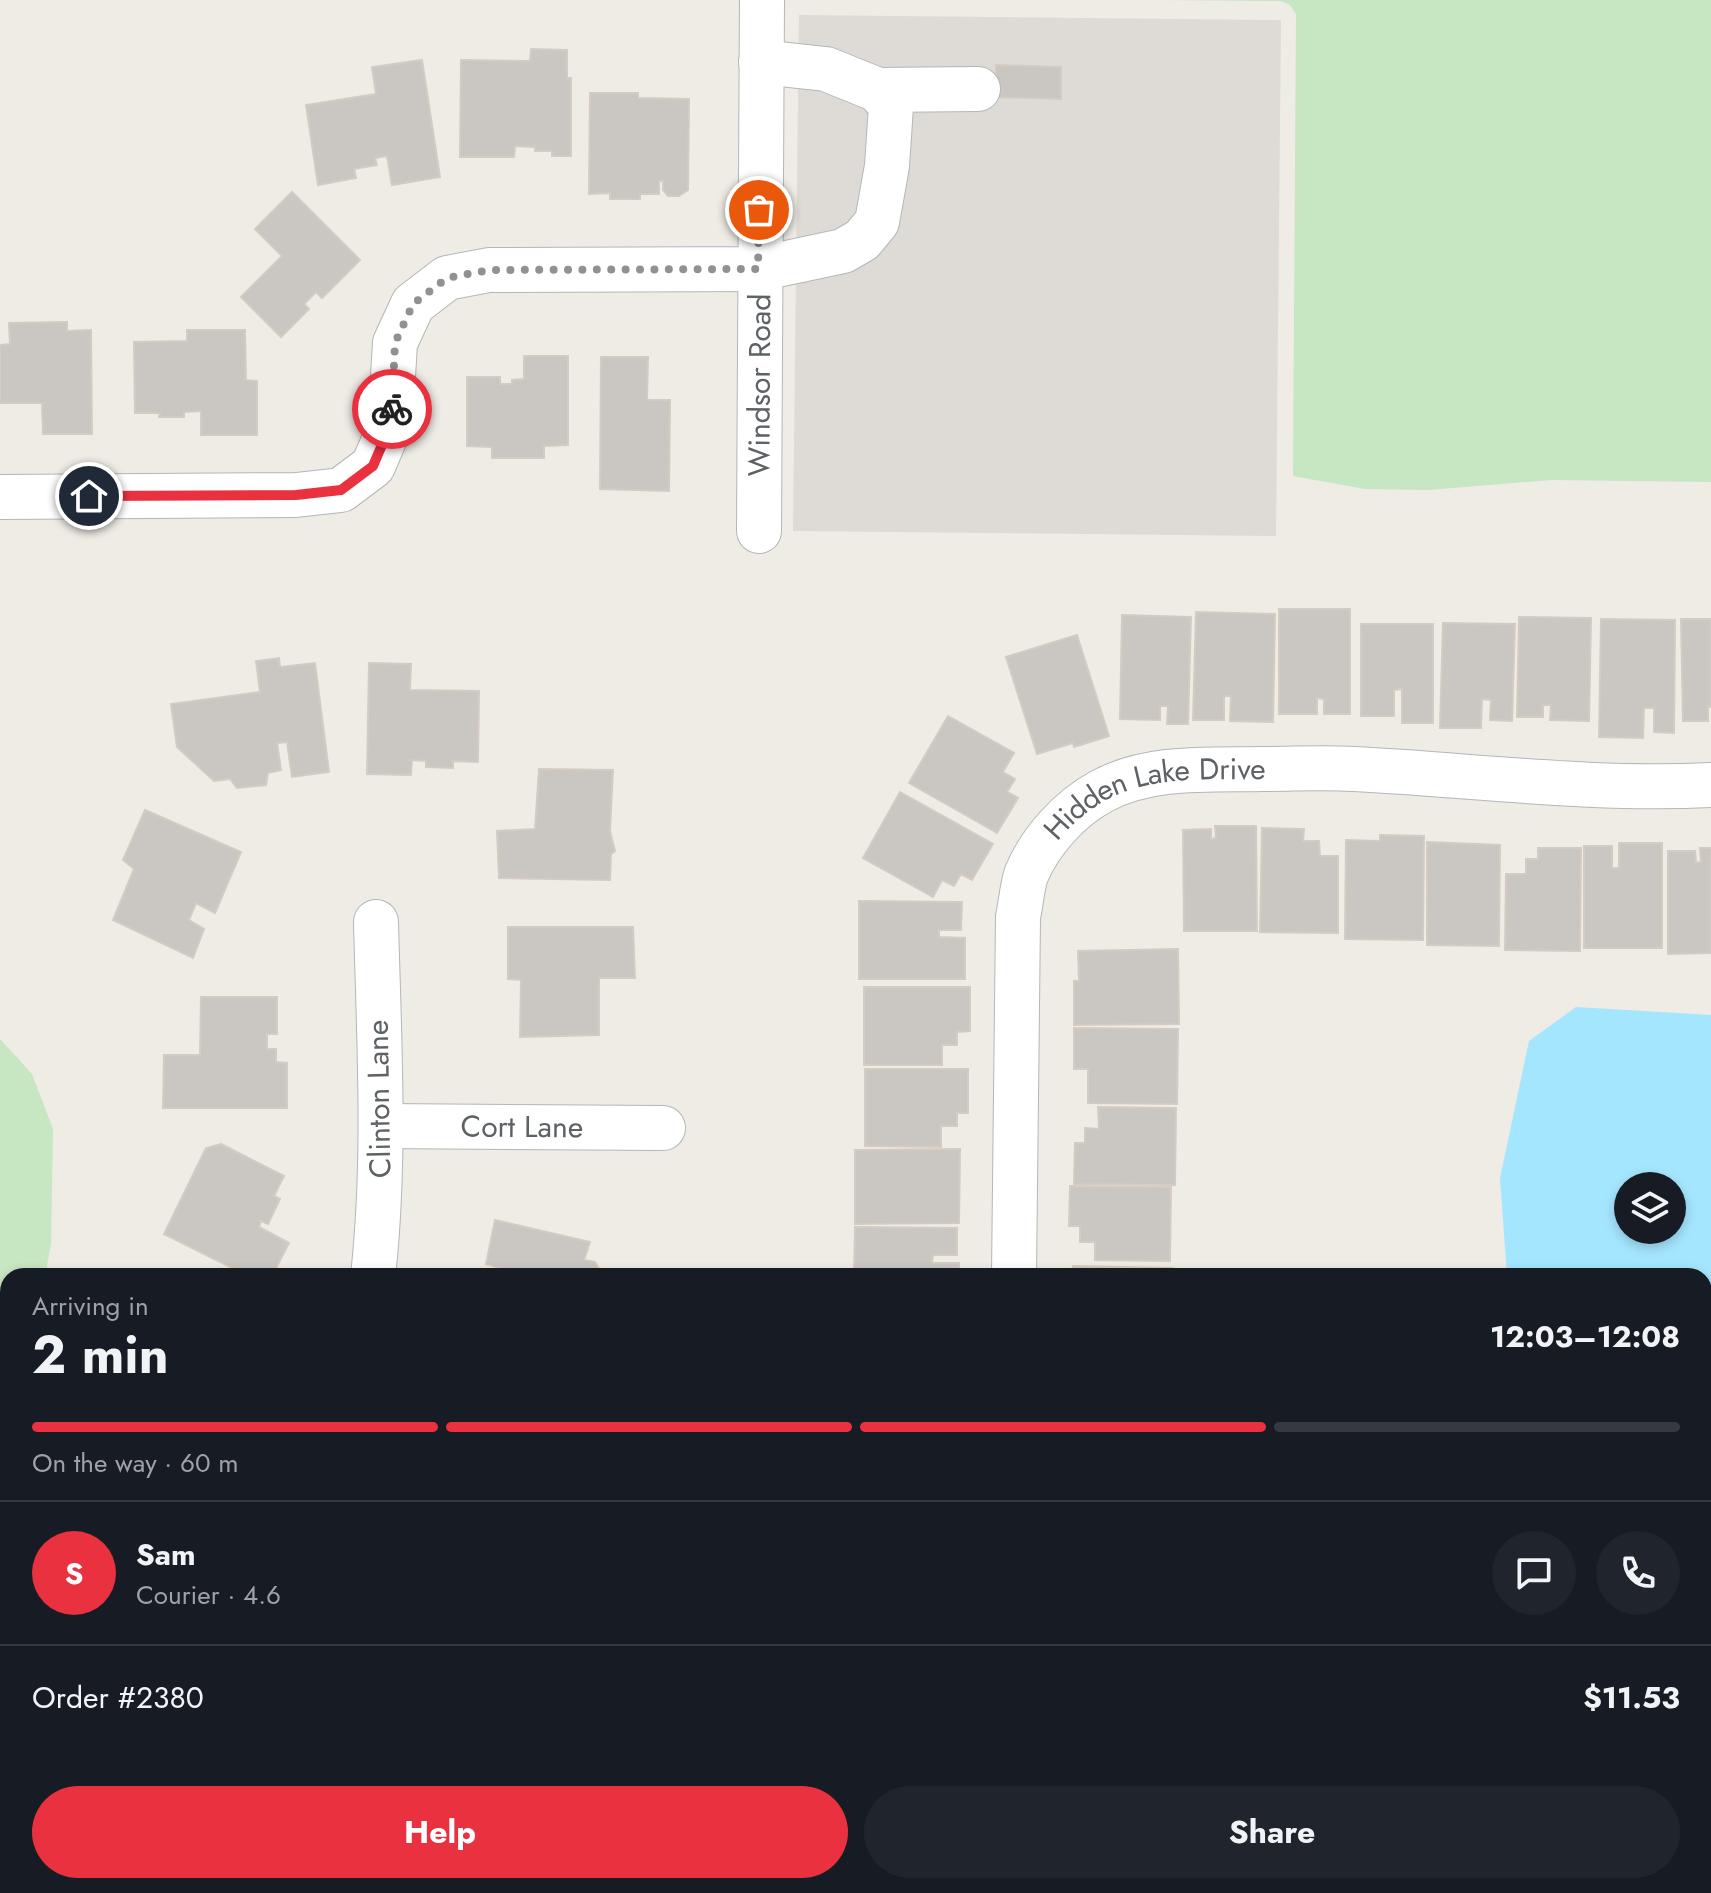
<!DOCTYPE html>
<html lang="en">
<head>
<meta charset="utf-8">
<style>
	:root { --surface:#171b24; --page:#20242c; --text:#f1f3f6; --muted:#9ea1a6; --line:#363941; --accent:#e93140 }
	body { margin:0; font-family:Jost,sans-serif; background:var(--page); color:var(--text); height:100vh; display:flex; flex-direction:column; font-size:30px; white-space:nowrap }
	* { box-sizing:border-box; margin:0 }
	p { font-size:26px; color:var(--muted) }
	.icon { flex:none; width:44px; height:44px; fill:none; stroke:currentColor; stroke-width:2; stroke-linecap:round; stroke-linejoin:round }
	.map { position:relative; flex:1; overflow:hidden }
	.side { position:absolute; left:0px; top:1268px; width:1712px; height:626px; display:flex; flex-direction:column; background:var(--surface); border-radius:24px 24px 0 0; box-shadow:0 4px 12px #0003 }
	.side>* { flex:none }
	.fabs { position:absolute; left:1614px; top:1172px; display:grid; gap:16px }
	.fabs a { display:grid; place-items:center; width:72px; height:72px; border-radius:50%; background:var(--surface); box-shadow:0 4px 12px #0003; font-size:40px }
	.pin { position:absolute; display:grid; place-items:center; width:68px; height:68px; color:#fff; margin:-34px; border:4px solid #fff; border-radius:50%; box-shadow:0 2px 8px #0007 }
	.courier { position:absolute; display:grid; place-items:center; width:80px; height:80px; margin:-40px; border:6px solid #e93140; border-radius:50%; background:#fff; color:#222; box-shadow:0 2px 10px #0007 }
	.summary em { font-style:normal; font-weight:700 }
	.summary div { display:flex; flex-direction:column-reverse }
	.summary { display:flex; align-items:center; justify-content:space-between; height:136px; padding:0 32px }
	h1 { font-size:52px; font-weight:700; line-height:60px }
	.bar { display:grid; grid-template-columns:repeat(4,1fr); gap:12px 8px; align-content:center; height:96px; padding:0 32px }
	.bar i { height:10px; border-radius:6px; background:var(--line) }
	.bar .selected { background:var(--accent) }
	.bar p { grid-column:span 4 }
	.line { display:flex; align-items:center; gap:20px; padding:0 32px; border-top:2px solid var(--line) }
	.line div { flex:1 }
	.round { display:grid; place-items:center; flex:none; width:84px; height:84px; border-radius:42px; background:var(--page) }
	.action { display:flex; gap:16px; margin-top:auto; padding:16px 32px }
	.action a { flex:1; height:92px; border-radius:48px; background:var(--accent); color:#fff; font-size:32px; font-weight:700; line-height:92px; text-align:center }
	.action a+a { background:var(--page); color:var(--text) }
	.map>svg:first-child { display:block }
	.industrial { fill:#dedbd7 }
	.green { fill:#c7e6c2 }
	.water { fill:#a5e6ff; fill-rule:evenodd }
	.building { fill:#cac6c1; stroke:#d4ccc3; stroke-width:2 }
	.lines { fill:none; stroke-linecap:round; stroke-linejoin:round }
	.minor-casing { stroke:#b2b7ba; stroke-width:46 }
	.minor { stroke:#fff; stroke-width:44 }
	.done { stroke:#909292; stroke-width:8; stroke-dasharray:0 14.4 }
	.route { stroke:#e93140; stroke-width:10 }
	.labels { text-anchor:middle; stroke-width:6; stroke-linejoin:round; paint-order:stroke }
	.street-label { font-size:30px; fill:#5d6265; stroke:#fff }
</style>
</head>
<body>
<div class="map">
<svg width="1711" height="1893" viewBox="0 0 1711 1893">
	<rect width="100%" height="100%" fill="#efebe5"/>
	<polygon class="industrial" points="799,15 1281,20 1276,536 793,531"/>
	<g class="green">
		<polygon points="1163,0 1711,0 1711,482 1552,480 1428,490 1365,489 1293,476 1296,14 1290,5 1281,1"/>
		<polygon points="0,1039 32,1074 53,1129 51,1244 45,1276 8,1276 8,1366 0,1375"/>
		<polygon points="1704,1868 1711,1868 1711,1893 332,1893 335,1886 1704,1886"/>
	</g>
	<path class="water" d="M 1576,1007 L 1711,1015 L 1711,1420 L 1706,1424 L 1704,1424 L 1704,1276 L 1507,1276 L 1500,1178 L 1529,1041 ZM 1628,1186 L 1672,1186 L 1672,1230 L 1628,1230 Z"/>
	<g class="building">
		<polygon points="531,49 567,50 567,78 571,78 571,156 552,156 552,151 535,151 535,147 515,146 514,157 460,157 461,60 530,61"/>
		<polygon points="422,60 440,177 392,185 387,156 375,158 377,165 354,169 356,178 318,185 306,105 376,94 372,67"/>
		<polygon points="996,65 1061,67 1061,99 996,97"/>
		<polygon points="590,93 638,93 638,98 689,99 688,190 679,196 668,196 663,190 663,181 659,181 659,194 640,194 640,199 610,199 610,193 589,194"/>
		<polygon points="292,192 360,260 322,298 316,292 304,304 309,309 281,337 241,297 282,256 255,229"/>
		<polygon points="67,322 67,331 91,330 92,434 43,434 42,403 0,403 0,345 10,344 9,323"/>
		<polygon points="187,330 245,330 246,380 257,381 257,435 201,435 201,411 184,412 184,417 159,417 160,413 135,413 134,342 187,341"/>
		<polygon points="524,356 568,356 568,445 544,446 544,458 492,458 492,447 467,446 467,377 500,377 500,384 512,384 512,380 524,379"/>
		<polygon points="601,357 648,357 647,400 670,400 669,491 600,489"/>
		<polygon points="1279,609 1350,609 1350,714 1324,714 1324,699 1317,698 1317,714 1279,714"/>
		<polygon points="1196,612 1275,614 1273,722 1230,721 1231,696 1224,696 1224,720 1193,720"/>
		<polygon points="1122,615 1191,617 1188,724 1167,724 1168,706 1160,706 1160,720 1120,719"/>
		<polygon points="1519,617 1591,618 1589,721 1550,720 1551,705 1543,705 1543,717 1517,717"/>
		<polygon points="1601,619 1675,620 1674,733 1654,732 1654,708 1644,708 1643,738 1599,737"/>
		<polygon points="1681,619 1711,619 1711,707 1708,706 1708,721 1683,721"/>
		<polygon points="1443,623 1515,624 1512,721 1490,720 1491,700 1482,699 1481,728 1440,728"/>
		<polygon points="1361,624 1433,624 1433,723 1402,723 1402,689 1394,690 1394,716 1361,716"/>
		<polygon points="1077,635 1109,736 1074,747 1073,743 1037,754 1006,657"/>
		<polygon points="279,658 280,667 315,663 329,772 292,777 287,742 277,743 281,770 268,773 266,785 237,788 230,779 214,781 177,747 171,704 260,692 256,661"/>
		<polygon points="369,663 411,664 410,690 479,691 478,762 453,761 453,768 426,767 426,761 412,760 411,775 367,774"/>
		<polygon points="948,716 1014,753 1003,772 1015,779 1007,792 1018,798 997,833 909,783"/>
		<polygon points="539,769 613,770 610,831 615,851 611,854 610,880 499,878 497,831 535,829"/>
		<polygon points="900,792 993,844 972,880 961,874 954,886 942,880 933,897 863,858"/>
		<polygon points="145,810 241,852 215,913 196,903 189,920 204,929 193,958 113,920 134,869 123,860"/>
		<polygon points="1215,826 1256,826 1257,931 1184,931 1183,830 1211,829 1211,839 1216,838"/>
		<polygon points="1262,828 1304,829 1303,841 1319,841 1320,856 1338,856 1338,933 1260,932"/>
		<polygon points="1380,835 1424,836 1423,940 1345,939 1346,840 1380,841"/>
		<polygon points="1427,842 1500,845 1499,946 1427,945"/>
		<polygon points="1619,843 1662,843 1662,948 1584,948 1584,846 1612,846 1612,868 1619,868"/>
		<polygon points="1538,848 1581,848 1580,951 1505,950 1506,874 1526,874 1526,859 1538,859"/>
		<polygon points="1700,848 1711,848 1711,953 1668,954 1668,851 1695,851 1696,863 1701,862"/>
		<polygon points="859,901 962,902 961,930 939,930 939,937 965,938 965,979 859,979"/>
		<polygon points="508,927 633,927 635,978 599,978 599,1035 520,1037 521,980 508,979"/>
		<polygon points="1178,949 1179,1024 1074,1025 1074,981 1079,981 1078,951"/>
		<polygon points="864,987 970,987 970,1031 957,1032 957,1045 942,1045 942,1065 864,1065"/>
		<polygon points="201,997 277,997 277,1034 267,1034 267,1049 276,1049 276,1062 287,1063 287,1108 163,1108 164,1055 200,1055"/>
		<polygon points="1074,1028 1178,1029 1177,1104 1088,1103 1088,1069 1074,1069"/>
		<polygon points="865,1069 968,1069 968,1113 957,1113 957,1126 941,1126 941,1147 865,1146"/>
		<polygon points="1098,1107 1176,1108 1175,1185 1074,1184 1075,1143 1085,1143 1085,1128 1099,1129"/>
		<polygon points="221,1144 284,1176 274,1196 280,1199 268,1224 261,1221 259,1227 289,1243 272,1276 248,1276 164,1234 206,1148"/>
		<polygon points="960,1149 959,1223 855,1224 855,1150"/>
		<polygon points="1070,1186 1171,1187 1170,1261 1095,1260 1095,1242 1080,1242 1080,1226 1069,1226"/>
		<polygon points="495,1220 590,1242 584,1260 595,1262 603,1276 521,1276 522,1274 486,1264"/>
		<polygon points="855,1227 957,1228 957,1255 933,1255 932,1263 959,1263 959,1276 854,1276"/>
		<polygon points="1073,1266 1173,1268 1173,1276 1072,1276"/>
		<rect x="1704" y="1500" width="7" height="103"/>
		<polygon points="0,1512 8,1522 8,1569 0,1575"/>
		<polygon points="1704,1715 1704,1726 1711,1726 1711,1818 1704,1818"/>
		<polygon points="0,1825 8,1825 8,1886 57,1886 57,1893 0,1893"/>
	</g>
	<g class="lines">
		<defs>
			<g id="minor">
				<polyline points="878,90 978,89"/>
				<polyline points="0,497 296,495 341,490 373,466 390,426 395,343 413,304 447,278 489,270 758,269 843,251 862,240 877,222 887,166 891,106 878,90 826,69 761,62"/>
				<path id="s1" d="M 759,531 L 762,0"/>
				<path id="s2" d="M 382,1126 L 663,1128"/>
				<path d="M 373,1276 C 386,1158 379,1040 376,922"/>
				<path id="s3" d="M 1014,1276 L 1018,917 C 1021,903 1022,888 1026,875 C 1040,841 1070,808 1102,791 C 1150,765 1210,770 1263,769 C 1293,769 1324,767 1354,769 C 1473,775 1592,791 1711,785"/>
				<polyline points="1704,1662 1711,1662"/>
				<polyline points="0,1684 8,1678"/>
			</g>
		</defs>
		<use href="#minor" class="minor-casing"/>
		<use href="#minor" class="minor"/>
	</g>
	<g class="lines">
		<polyline class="done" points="392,409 395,343 413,304 447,278 489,270 758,269 759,210"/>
		<polyline class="route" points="89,496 296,495 341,490 373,466 390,426 392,409"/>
	</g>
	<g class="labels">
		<g class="street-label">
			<text dy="10" stroke="none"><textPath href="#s1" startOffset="146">Windsor Road</textPath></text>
			<text dy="10" stroke="none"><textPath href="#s3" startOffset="566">Hidden Lake Drive</textPath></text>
			<text transform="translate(379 1099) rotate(-91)" y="10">Clinton Lane</text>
			<text dy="10" stroke="none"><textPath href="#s2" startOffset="140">Cort Lane</textPath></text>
		</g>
	</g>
</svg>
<div class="fabs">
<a><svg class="icon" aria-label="layers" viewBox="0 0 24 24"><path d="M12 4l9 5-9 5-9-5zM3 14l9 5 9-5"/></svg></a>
</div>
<div class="pin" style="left:759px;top:210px;background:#ea580c"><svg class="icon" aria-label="bag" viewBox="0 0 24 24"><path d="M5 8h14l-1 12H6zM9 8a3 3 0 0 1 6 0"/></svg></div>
<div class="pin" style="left:89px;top:496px;background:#1f2937"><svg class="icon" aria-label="home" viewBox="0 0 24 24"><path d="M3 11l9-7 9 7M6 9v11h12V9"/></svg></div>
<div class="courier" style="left:392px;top:409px"><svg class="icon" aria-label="bike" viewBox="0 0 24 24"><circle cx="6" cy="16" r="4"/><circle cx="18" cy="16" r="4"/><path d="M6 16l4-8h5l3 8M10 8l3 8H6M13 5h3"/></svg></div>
<section class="side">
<div class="summary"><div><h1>2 min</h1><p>Arriving in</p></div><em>12:03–12:08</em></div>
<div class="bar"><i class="selected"></i><i class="selected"></i><i class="selected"></i><i></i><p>On the way · 60 m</p></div>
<div class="line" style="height:144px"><b class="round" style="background:var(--accent);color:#fff">S</b><div><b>Sam</b><p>Courier · 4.6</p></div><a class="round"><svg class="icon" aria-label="chat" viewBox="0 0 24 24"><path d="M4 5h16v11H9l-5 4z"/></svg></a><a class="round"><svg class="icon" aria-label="phone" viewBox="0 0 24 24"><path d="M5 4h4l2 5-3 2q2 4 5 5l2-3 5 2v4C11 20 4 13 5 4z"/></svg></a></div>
<div class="line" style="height:104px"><div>Order #2380</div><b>$11.53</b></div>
<div class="action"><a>Help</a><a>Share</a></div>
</section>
</div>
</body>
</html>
